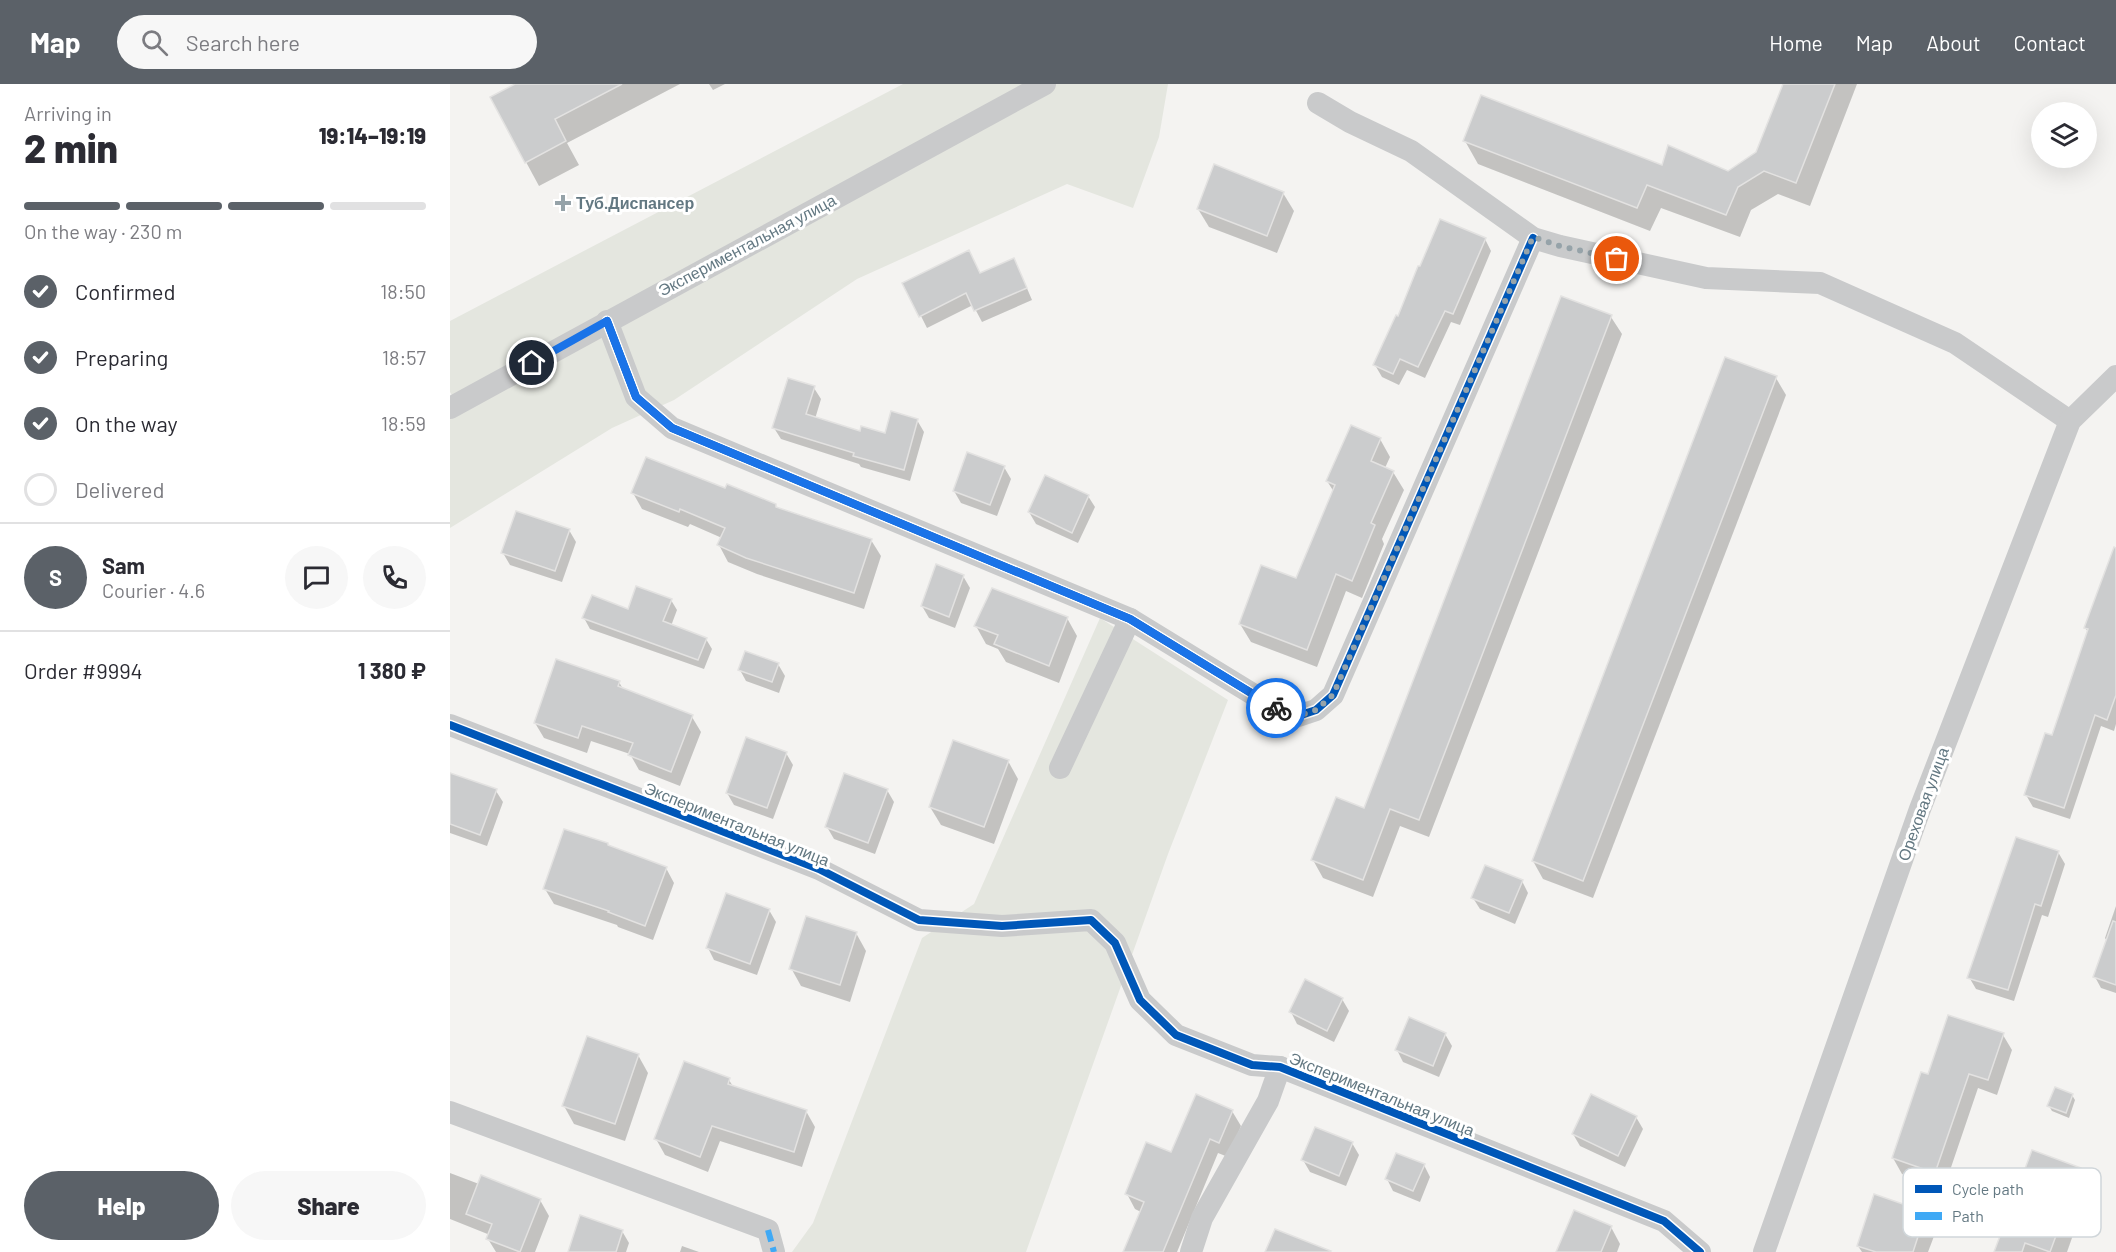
<!DOCTYPE html>
<html lang="en">
<head>
<meta charset="utf-8">
<style>
	:root { --surface:#fff; --page:#f7f7f7; --text:#2b2b33; --muted:#7c7c81; --line:#e1e1e2; --accent:#5b6168 }
	body { margin:0; font-family:Barlow,sans-serif; background:var(--page); color:var(--text); height:100vh; display:flex; flex-direction:column; font-size:22px; white-space:nowrap }
	* { box-sizing:border-box; margin:0 }
	p { font-size:20px; color:var(--muted) }
	.icon { flex:none; width:33px; height:33px; fill:none; stroke:currentColor; stroke-width:2; stroke-linecap:round; stroke-linejoin:round }
	.map { position:relative; flex:1; overflow:hidden }
	.panel { display:flex; flex-direction:column; background:var(--surface); width:450px }
	.panel>* { flex:none }
	.tools { position:absolute; left:1581px; top:18px; display:grid; gap:12px }
	.tools a { display:grid; place-items:center; width:66px; height:66px; border-radius:50%; background:var(--surface); box-shadow:0 6px 24px #0002; font-size:30px }
	.pin { position:absolute; display:grid; place-items:center; width:51px; height:51px; color:#fff; margin:-26px; border:3px solid #fff; border-radius:50%; box-shadow:0 2px 6px #0007 }
	.courier { position:absolute; display:grid; place-items:center; width:60px; height:60px; margin:-30px; border:4px solid #1a73e8; border-radius:50%; background:#fff; color:#222; box-shadow:0 2px 8px #0007 }
	.summary em { font-style:normal; font-weight:800 }
	.summary div { display:flex; flex-direction:column-reverse }
	.summary { display:flex; align-items:center; justify-content:space-between; height:102px; padding:0 24px }
	h1 { font-size:39px; font-weight:800; line-height:45px }
	.bar { display:grid; grid-template-columns:repeat(4,1fr); gap:9px 6px; align-content:center; height:72px; padding:0 24px }
	.bar i { height:8px; border-radius:4px; background:var(--line) }
	.bar .current { background:var(--accent) }
	.bar p { grid-column:span 4 }
	.line { display:flex; align-items:center; gap:15px; padding:0 24px; border-top:2px solid var(--line) }
	.line div { flex:1 }
	.round { display:grid; place-items:center; flex:none; width:63px; height:63px; border-radius:32px; background:var(--page) }
	ol { padding:0 24px; list-style:none }
	li { display:flex; align-items:center; gap:18px; height:66px }
	li p { margin-inline-start:auto }
	li .icon { padding:6px; border-radius:50%; background:var(--accent); color:#fff; stroke-width:4 }
	li:last-child { color:var(--muted) }
	li i { width:33px; height:33px; border:3px solid var(--line); border-radius:50% }
	.action { display:flex; gap:12px; margin-top:auto; padding:12px 24px }
	.action a { flex:1; height:69px; border-radius:36px; background:var(--accent); color:#fff; font-size:24px; font-weight:800; line-height:69px; text-align:center }
	.action a+a { background:var(--page); color:var(--text) }
	header { display:flex; align-items:center; gap:36px; box-sizing:border-box; height:84px; padding:0 30px; background:var(--accent); color:#fff }
	header strong { font-size:28px }
	nav { display:flex; gap:33px; margin-inline-start:auto; font-size:21px }
	.search { width:420px; height:54px; background:var(--page); display:flex; align-items:center; gap:15px; box-sizing:border-box; padding:0 21px; border-radius:33px; color:var(--muted); font-size:22px }
	main { display:flex; flex:1; min-height:0 }
	.map>svg:first-child { display:block }
	.green { fill:#e4e6df }
	.shadow { fill:#0003 }
	.building { fill:#cbcccd; stroke:#e3e2e1; stroke-width:1.5 }
	.lines { fill:none; stroke-linecap:round; stroke-linejoin:round }
	.street { stroke:#c9cacb; stroke-width:22 }
	.quiet { stroke:#3fa9f5; stroke-width:6; stroke-dasharray:12 6; stroke-linecap:butt }
	.cycleway-casing { stroke:#fff; stroke-width:11 }
	.cycleway { stroke:#0057b8; stroke-width:8 }
	.done { stroke:#96a3a9; stroke-width:6; stroke-dasharray:0 10.8 }
	.route { stroke:#1a73e8; stroke-width:8 }
	.poi-dot { fill:#96a3a9; stroke:#fff; stroke-width:2 }
	.labels { text-anchor:middle; stroke-width:6; stroke-linejoin:round; paint-order:stroke }
	.poi-label { font-size:16px; font-weight:bold; fill:#637882; stroke:#fff; text-anchor:start }
	.street-label { font-size:16px; fill:#637882; stroke:#fff }
	.key { fill:#fff; stroke:#d0d6da; stroke-width:1.5 }
	.key-label { font-size:16px; fill:#637882 }
</style>
</head>
<body>
<header>
<strong>Map</strong>
<div class="search"><svg class="icon" aria-label="search" viewBox="0 0 24 24"><circle cx="10" cy="10" r="6"/><path d="M15 15l6 6"/></svg>Search here</div>
<nav><a>Home</a><a>Map</a><a>About</a><a>Contact</a></nav>
</header>
<main>
<section class="panel">
<div class="summary"><div><h1>2 min</h1><p>Arriving in</p></div><em>19:14–19:19</em></div>
<div class="bar"><i class="current"></i><i class="current"></i><i class="current"></i><i></i><p>On the way · 230 m</p></div>
<ol>
<li><svg class="icon" aria-label="check" viewBox="0 0 24 24"><path d="M5 12l5 5 9-10"/></svg>Confirmed<p>18:50</p></li>
<li><svg class="icon" aria-label="check" viewBox="0 0 24 24"><path d="M5 12l5 5 9-10"/></svg>Preparing<p>18:57</p></li>
<li><svg class="icon" aria-label="check" viewBox="0 0 24 24"><path d="M5 12l5 5 9-10"/></svg>On the way<p>18:59</p></li>
<li><i></i>Delivered</li>
</ol>
<div class="line" style="height:108px"><b class="round" style="background:var(--accent);color:#fff">S</b><div><b>Sam</b><p>Courier · 4.6</p></div><a class="round"><svg class="icon" aria-label="chat" viewBox="0 0 24 24"><path d="M4 5h16v11H9l-5 4z"/></svg></a><a class="round"><svg class="icon" aria-label="phone" viewBox="0 0 24 24"><path d="M5 4h4l2 5-3 2q2 4 5 5l2-3 5 2v4C11 20 4 13 5 4z"/></svg></a></div>
<div class="line" style="height:78px"><div>Order #9994</div><b>1 380 ₽</b></div>
<div class="action"><a>Help</a><a>Share</a></div>
</section>
<div class="map">
<svg width="1666" height="1168" viewBox="0 0 1666 1168">
	<rect width="100%" height="100%" fill="#f4f3f1"/>
	<g class="green">
		<polygon points="453,0 718,0 709,53 683,124 617,100 407,195 224,316 162,344 0,444 0,324 7,320 0,308 0,237"/>
		<polygon points="650,534 778,616 718,770 576,1168 342,1168 363,1139 472,854 524,820"/>
	</g>
	<g class="shadow">
		<polygon points="68,0 230,0 117,59 129,81 89,102 76,78"/>
		<polygon points="259,0 275,0 263,6"/>
		<polygon points="1334,0 1407,0 1360,122 1328,110 1301,126 1290,153 1211,124 1200,147 1028,80 1015,57 1213,83 1278,89 1308,69"/>
		<polygon points="833,109 844,127 827,169 759,143 748,125"/>
		<polygon points="1035,155 1041,167 1010,241 1001,238 975,294 957,286 949,301 932,293 925,281"/>
		<polygon points="570,188 582,216 532,238 523,221 477,244 471,232 531,191"/>
		<polygon points="1161,233 1172,250 979,753 950,742 923,813 873,794 863,776 915,726"/>
		<polygon points="1326,294 1336,311 1143,814 1093,795 1083,777"/>
		<polygon points="364,304 371,315 365,335 411,349 436,351 467,336 474,348 460,397 411,383 409,380 331,355 324,344"/>
		<polygon points="930,355 940,373 935,384 943,388 954,406 932,455 934,460 912,514 896,507 867,583 801,558 790,540 847,496 884,408 877,397"/>
		<polygon points="554,383 561,395 547,432 511,419 504,407"/>
		<polygon points="275,406 325,422 327,425 421,456 431,472 414,525 307,490 278,478 269,461 272,454 240,440 238,443 192,425 183,409"/>
		<polygon points="638,412 645,423 628,459 586,440 579,428"/>
		<polygon points="119,446 126,458 112,498 60,481 53,469"/>
		<polygon points="1666,486 1666,640 1664,647 1651,642 1620,735 1583,723 1576,711 1602,653 1639,549 1635,544"/>
		<polygon points="513,492 520,504 505,544 479,534 472,522"/>
		<polygon points="221,516 227,526 221,542 256,555 262,565 254,585 140,545 134,534 179,527"/>
		<polygon points="617,534 627,552 609,599 556,578 548,565 536,560 526,542"/>
		<polygon points="328,580 335,592 329,609 296,597 290,586"/>
		<polygon points="169,598 173,605 242,633 251,648 230,702 189,686 180,670 141,657 137,669 94,654 85,639"/>
		<polygon points="336,669 343,681 323,735 284,721 277,709"/>
		<polygon points="558,677 568,695 544,760 491,741 480,723"/>
		<polygon points="0,699 46,707 53,718 37,762 0,749"/>
		<polygon points="437,706 444,718 425,770 384,755 377,743"/>
		<polygon points="1608,768 1615,780 1598,833 1592,831 1564,917 1526,905 1519,893"/>
		<polygon points="216,784 224,799 203,856 168,843 167,841 104,820 95,805"/>
		<polygon points="1072,797 1078,809 1065,840 1030,825 1023,814"/>
		<polygon points="1666,822 1666,909 1651,904 1645,893 1657,857 1655,854"/>
		<polygon points="319,826 326,838 307,891 264,876 258,864"/>
		<polygon points="406,849 416,867 400,918 351,902 341,884"/>
		<polygon points="892,915 899,927 884,958 847,940 841,928"/>
		<polygon points="995,950 1002,962 989,993 953,978 947,966"/>
		<polygon points="1553,951 1562,966 1547,1011 1528,1004 1494,1104 1452,1090 1443,1074 1479,992"/>
		<polygon points="188,971 198,989 175,1057 124,1040 114,1022"/>
		<polygon points="279,996 284,1004 356,1027 365,1043 352,1083 270,1057 258,1088 215,1071 206,1055"/>
		<polygon points="1622,1011 1625,1016 1619,1034 1602,1027 1599,1022"/>
		<polygon points="782,1027 791,1042 778,1073 768,1069 727,1168 674,1168 691,1128 685,1125 677,1110 722,1070"/>
		<polygon points="1186,1033 1193,1045 1175,1083 1130,1062 1123,1050"/>
		<polygon points="902,1059 909,1071 896,1102 860,1088 853,1076"/>
		<polygon points="974,1081 980,1093 970,1118 943,1107 937,1095"/>
		<polygon points="1630,1085 1640,1103 1617,1168 1546,1168"/>
		<polygon points="0,1089 29,1100 90,1116 99,1132 85,1168 46,1168 38,1155 40,1151 0,1135"/>
		<polygon points="1475,1129 1486,1147 1478,1168 1412,1168 1408,1162"/>
		<polygon points="1161,1143 1170,1160 1167,1168 1108,1168"/>
		<polygon points="172,1147 179,1159 176,1168 119,1168"/>
		<polygon points="232,1162 249,1168 230,1168"/>
	</g>
	<g class="building">
		<polygon points="65,0 172,0 105,35 116,57 75,79 40,13"/>
		<polygon points="1333,0 1385,0 1346,99 1314,87 1288,103 1276,131 1197,101 1187,124 1013,57 1031,11 1212,81 1218,61 1278,87 1306,68"/>
		<polygon points="764,80 834,108 817,152 747,125"/>
		<polygon points="990,135 1036,154 1003,230 995,227 968,283 950,275 943,290 923,281 946,231 948,232 968,182 970,182"/>
		<polygon points="519,166 530,189 564,174 577,204 524,227 516,209 469,233 452,199"/>
		<polygon points="1111,212 1162,231 969,736 940,725 913,796 861,776 886,713 914,724"/>
		<polygon points="1275,273 1327,292 1133,797 1082,777"/>
		<polygon points="338,294 365,302 356,330 410,347 411,342 435,349 441,327 468,335 454,386 403,372 404,369 322,344"/>
		<polygon points="901,341 931,354 921,377 944,387 921,439 925,441 902,497 886,490 857,566 789,540 811,481 846,494 885,401 876,397"/>
		<polygon points="517,368 555,382 540,421 503,407"/>
		<polygon points="196,373 275,404 277,400 326,420 326,423 422,455 404,509 296,474 267,461 275,444 230,425 229,428 181,409"/>
		<polygon points="595,391 639,411 622,449 578,428"/>
		<polygon points="66,427 120,445 105,487 51,469"/>
		<polygon points="1664,463 1666,464 1666,611 1657,636 1645,631 1614,724 1574,711 1595,649 1602,651 1638,545 1634,544"/>
		<polygon points="486,480 514,491 499,533 471,522"/>
		<polygon points="186,502 222,515 213,537 257,554 248,576 132,534 142,511 178,525"/>
		<polygon points="542,504 618,533 599,582 544,560 548,551 524,542"/>
		<polygon points="295,567 329,579 322,598 288,586"/>
		<polygon points="106,575 170,597 168,602 243,631 221,688 178,671 183,659 132,642 128,654 84,639"/>
		<polygon points="296,653 337,668 317,724 276,709"/>
		<polygon points="503,656 559,676 534,743 479,723"/>
		<polygon points="0,689 47,705 30,751 0,740"/>
		<polygon points="394,689 438,705 418,759 375,743"/>
		<polygon points="114,745 158,759 158,761 217,783 195,842 158,828 159,827 93,805"/>
		<polygon points="1566,753 1609,767 1591,822 1585,820 1558,906 1517,894"/>
		<polygon points="1035,781 1073,796 1059,829 1021,814"/>
		<polygon points="276,809 320,825 300,880 256,864"/>
		<polygon points="356,832 407,848 390,901 339,885"/>
		<polygon points="1663,837 1666,838 1666,901 1643,893"/>
		<polygon points="855,895 893,914 877,947 839,928"/>
		<polygon points="1498,931 1554,949 1538,996 1519,990 1485,1089 1442,1074 1471,988 1478,990"/>
		<polygon points="959,933 996,949 983,982 945,966"/>
		<polygon points="137,952 189,970 165,1040 112,1022"/>
		<polygon points="234,977 280,994 278,1000 357,1026 344,1068 262,1042 250,1073 204,1055"/>
		<polygon points="1605,1003 1623,1010 1616,1029 1597,1022"/>
		<polygon points="746,1010 783,1026 769,1059 760,1055 713,1168 673,1168 694,1118 675,1110 696,1058 721,1068"/>
		<polygon points="1141,1010 1187,1032 1168,1072 1122,1050"/>
		<polygon points="865,1043 903,1058 889,1092 851,1076"/>
		<polygon points="1582,1066 1631,1084 1600,1168 1575,1159 1572,1168 1544,1168"/>
		<polygon points="946,1069 975,1080 963,1107 935,1095"/>
		<polygon points="31,1091 91,1115 70,1168 36,1155 42,1140 16,1130"/>
		<polygon points="1424,1110 1476,1128 1463,1168 1426,1168 1407,1162"/>
		<polygon points="1124,1126 1162,1142 1151,1168 1106,1168"/>
		<polygon points="130,1131 173,1146 166,1168 118,1168"/>
		<polygon points="825,1145 881,1167 880,1168 815,1168"/>
	</g>
	<g class="lines">
		<g class="street">
			<polyline points="868,19 900,38 961,67 1083,154 1110,162 1256,194 1370,199 1505,259 1620,337"/>
			<polyline points="157,237 186,313 222,344 680,535 842,634 866,626 883,611 1083,154"/>
			<polyline points="0,324 595,0"/>
			<polyline points="0,641 369,785 469,836 552,842 641,836 665,859 690,916 726,951 802,981 830,983 1214,1137 1250,1168"/>
			<polyline points="610,684 680,535"/>
			<polyline points="0,1028 318,1146 324,1168"/>
			<polyline points="741,1168 752,1134 818,1017 830,983"/>
			<polyline points="1314,1168 1470,725 1620,337 1666,292"/>
		</g>
		<polyline class="quiet" points="318,1146 324,1168"/>
		<defs>
			<g id="cycleway">
				<polyline points="157,237 186,313 222,344 680,535 842,634 866,626 883,611 1083,154"/>
				<polyline points="0,641 369,785 469,836 552,842 641,836 665,859 690,916 726,951 802,981 830,983 1214,1137 1250,1168"/>
			</g>
		</defs>
		<use href="#cycleway" class="cycleway-casing"/>
		<use href="#cycleway" class="cycleway"/>
	</g>
	<g class="lines">
		<polyline class="done" points="826,624 842,634 866,626 883,611 1083,153 1110,162 1167,175"/>
		<polyline class="route" points="82,279 157,237 186,313 222,344 680,535 826,624"/>
	</g>
	<path class="poi-dot" d="M110 110h6v6h6v6h-6v6h-6v-6h-6v-6h6z"/>
	<g class="labels">
		<g class="poi-label">
			<text x="126" y="125">Туб.Диспансер</text>
		</g>
		<g class="street-label">
			<text transform="translate(297 161) rotate(-28)" y="6">Экспериментальная улица</text>
			<text transform="translate(1473 720) rotate(-70)" y="6">Ореховая улица</text>
			<text transform="translate(287 740) rotate(22)" y="6">Экспериментальная улица</text>
			<text transform="translate(932 1010) rotate(22)" y="6">Экспериментальная улица</text>
		</g>
	</g>
	<rect x="1453" y="1084" width="198" height="69" rx="9" class="key"/>
	<rect x="1465" y="1101" width="27" height="8" fill="#0057b8"/>
	<rect x="1465" y="1128" width="27" height="8" fill="#3fa9f5"/>
	<g class="key-label">
		<text x="1502" y="1111">Cycle path</text>
		<text x="1502" y="1138">Path</text>
	</g>
</svg>
<div class="tools">
<a><svg class="icon" aria-label="layers" viewBox="0 0 24 24"><path d="M12 4l9 5-9 5-9-5zM3 14l9 5 9-5"/></svg></a>
</div>
<div class="pin" style="left:1167px;top:175px;background:#ea580c"><svg class="icon" aria-label="bag" viewBox="0 0 24 24"><path d="M5 8h14l-1 12H6zM9 8a3 3 0 0 1 6 0"/></svg></div>
<div class="pin" style="left:82px;top:279px;background:#1f2937"><svg class="icon" aria-label="home" viewBox="0 0 24 24"><path d="M3 11l9-7 9 7M6 9v11h12V9"/></svg></div>
<div class="courier" style="left:826px;top:624px"><svg class="icon" aria-label="bike" viewBox="0 0 24 24"><circle cx="6" cy="16" r="4"/><circle cx="18" cy="16" r="4"/><path d="M6 16l4-8h5l3 8M10 8l3 8H6M13 5h3"/></svg></div>
</div>
</main>
</body>
</html>
